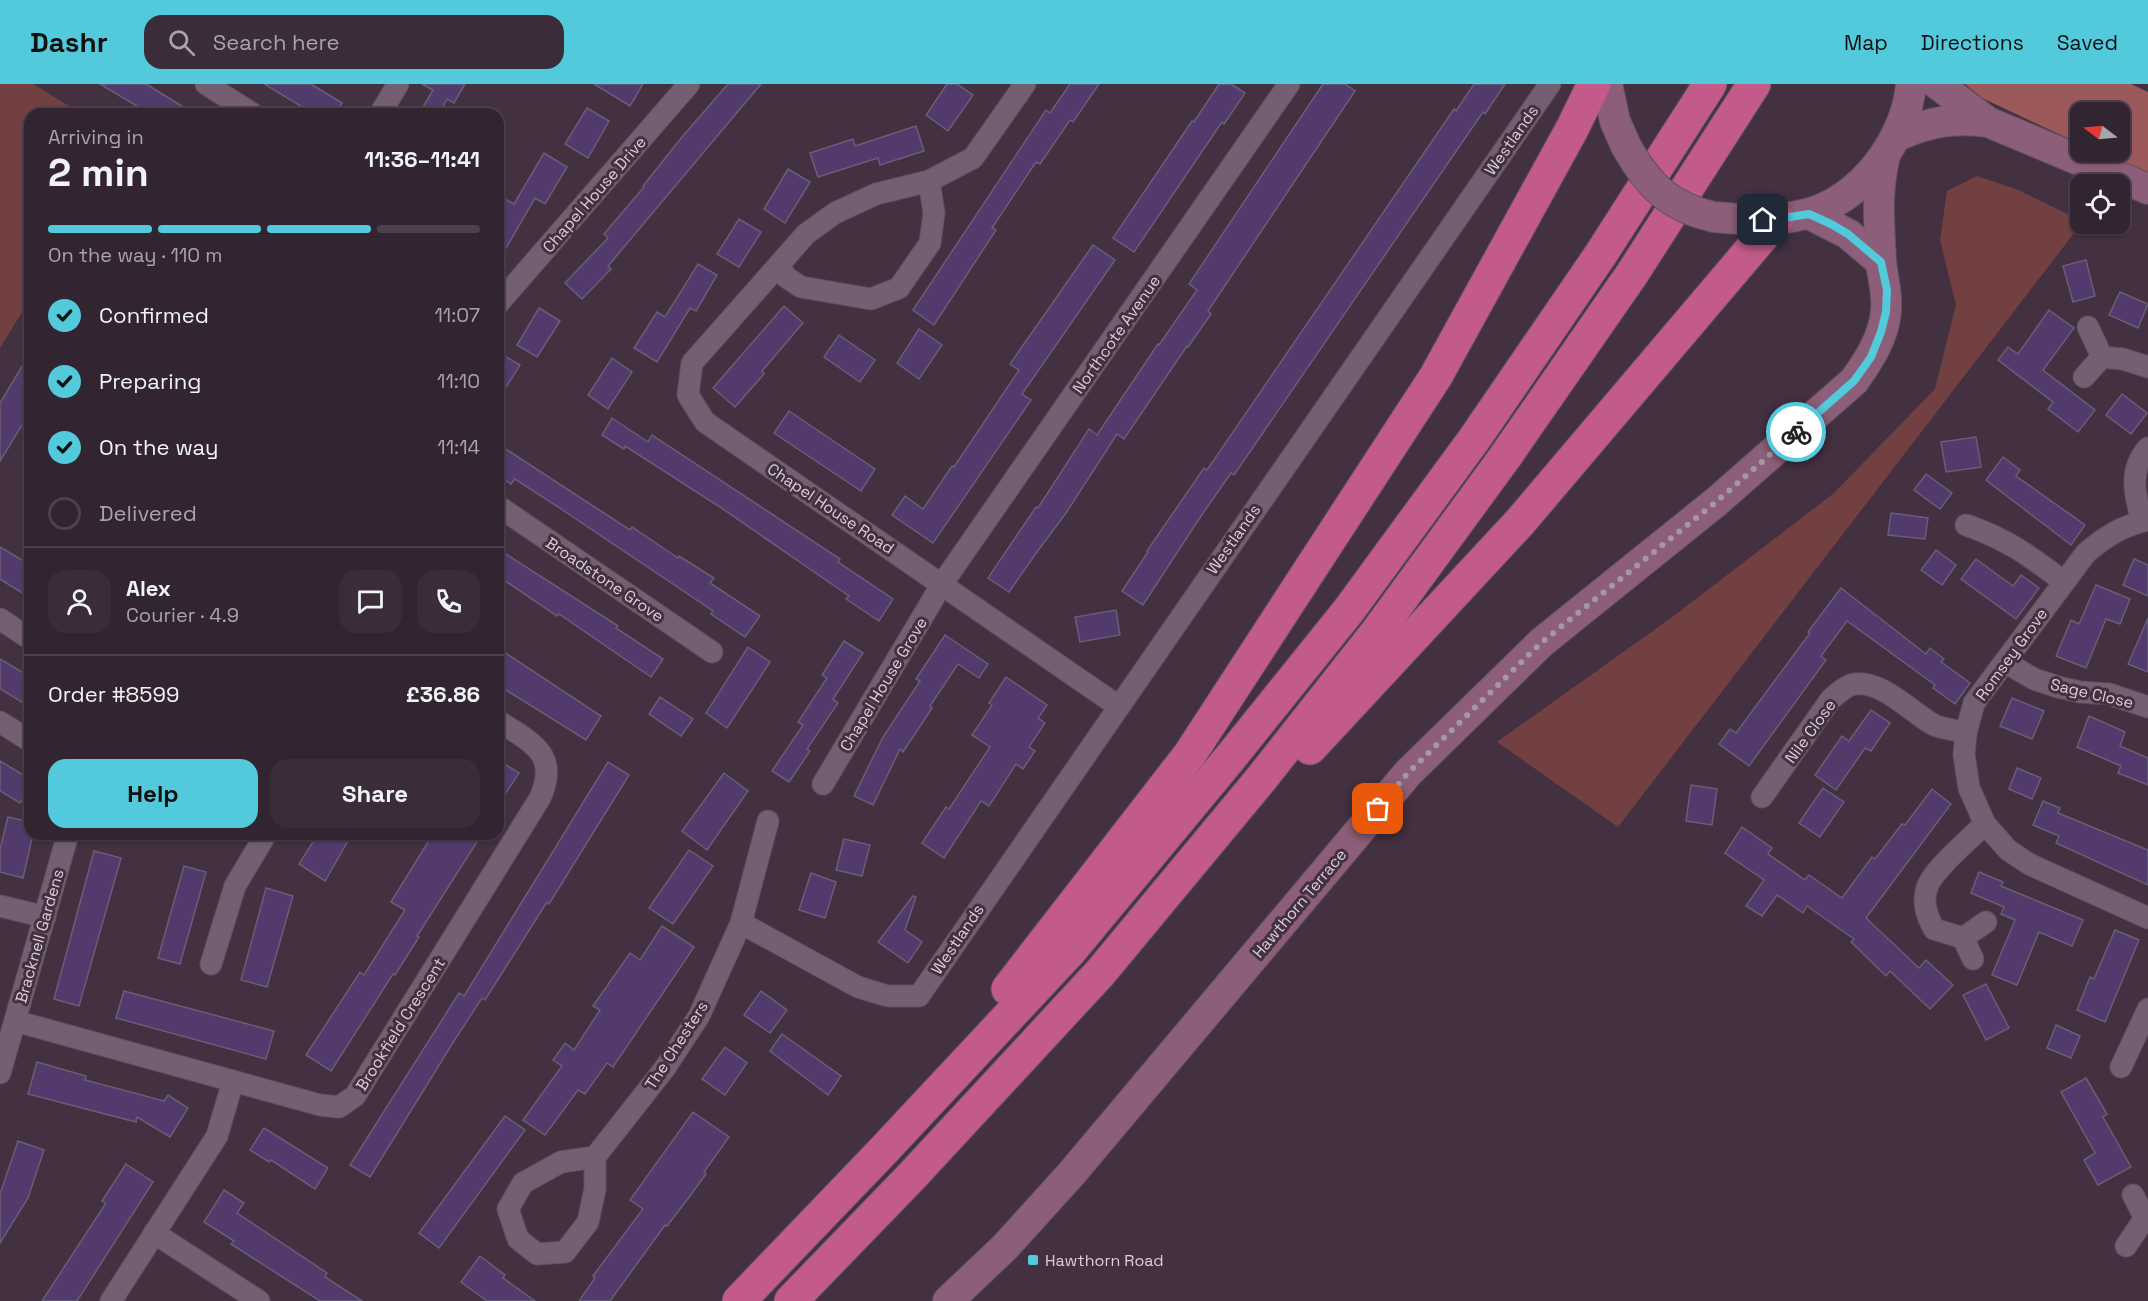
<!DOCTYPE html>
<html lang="en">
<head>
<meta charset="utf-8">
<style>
	:root { --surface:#322431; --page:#3a2c39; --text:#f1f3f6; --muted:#a8a4ab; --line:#4d414d; --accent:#53cadc }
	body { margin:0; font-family:"Space Grotesk",sans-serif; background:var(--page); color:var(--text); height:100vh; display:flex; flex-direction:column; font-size:22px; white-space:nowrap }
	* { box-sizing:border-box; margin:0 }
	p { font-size:20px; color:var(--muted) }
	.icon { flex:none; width:33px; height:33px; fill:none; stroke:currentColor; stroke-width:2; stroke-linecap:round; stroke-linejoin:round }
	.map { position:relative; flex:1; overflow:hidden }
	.side { position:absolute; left:24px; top:24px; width:480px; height:732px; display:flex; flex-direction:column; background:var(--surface); border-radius:18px; box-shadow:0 2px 4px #0004,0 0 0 2px var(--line) }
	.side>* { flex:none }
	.needle { width:39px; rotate:286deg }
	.fabs { position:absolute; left:2070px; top:18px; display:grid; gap:12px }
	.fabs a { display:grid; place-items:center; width:60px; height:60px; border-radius:12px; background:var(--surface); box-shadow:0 2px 4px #0004,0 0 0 2px var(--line); font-size:30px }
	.pin { position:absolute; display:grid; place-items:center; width:51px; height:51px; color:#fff; margin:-26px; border-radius:12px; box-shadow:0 3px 9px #0006 }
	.courier { position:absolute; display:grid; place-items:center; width:60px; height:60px; margin:-30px; border:4px solid #53cadc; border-radius:50%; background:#fff; color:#222; box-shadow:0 2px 8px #0007 }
	.overview em { font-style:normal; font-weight:700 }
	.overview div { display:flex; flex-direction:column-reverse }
	.overview { display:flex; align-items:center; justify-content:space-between; height:102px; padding:0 24px }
	h1 { font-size:39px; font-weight:700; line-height:45px }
	.bar { display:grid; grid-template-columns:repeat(4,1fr); gap:9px 6px; align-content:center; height:72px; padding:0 24px }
	.bar i { height:8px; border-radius:4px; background:var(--line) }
	.bar .active { background:var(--accent) }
	.bar p { grid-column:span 4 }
	.line { display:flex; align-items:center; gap:15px; padding:0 24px; border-top:2px solid var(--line) }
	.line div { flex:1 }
	.round { display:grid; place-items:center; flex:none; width:63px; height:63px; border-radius:18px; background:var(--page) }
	ol { padding:0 24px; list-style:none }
	li { display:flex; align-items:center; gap:18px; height:66px }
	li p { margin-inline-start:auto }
	li .icon { padding:6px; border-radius:50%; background:var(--accent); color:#111; stroke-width:4 }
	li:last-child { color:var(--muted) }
	li i { width:33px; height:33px; border:3px solid var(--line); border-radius:50% }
	.action { display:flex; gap:12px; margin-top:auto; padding:12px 24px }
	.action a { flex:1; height:69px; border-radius:18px; background:var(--accent); color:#111; font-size:24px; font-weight:700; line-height:69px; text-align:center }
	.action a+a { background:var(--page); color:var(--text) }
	header { display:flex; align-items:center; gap:36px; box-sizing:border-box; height:84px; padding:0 30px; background:var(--accent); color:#111 }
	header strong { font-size:28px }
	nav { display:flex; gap:33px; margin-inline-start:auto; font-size:21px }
	.search { width:420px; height:54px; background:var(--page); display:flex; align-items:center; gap:15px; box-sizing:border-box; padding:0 21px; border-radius:18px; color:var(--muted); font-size:22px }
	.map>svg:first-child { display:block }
	.green { fill:#734042 }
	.forest { fill:#9c595c }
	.building { fill:#533a6d; stroke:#685e75; stroke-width:1.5 }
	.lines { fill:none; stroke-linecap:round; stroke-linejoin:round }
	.street-casing { stroke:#5e4f5d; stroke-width:23 }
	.secondary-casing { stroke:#5e4f5d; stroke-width:32 }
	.highway-casing { stroke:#5e4f5d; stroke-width:35 }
	.street { stroke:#745f72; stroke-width:21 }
	.secondary { stroke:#8c5e79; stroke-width:30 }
	.highway { stroke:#c35b8a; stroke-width:33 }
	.secondary-bridge-casing { stroke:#5e4f5d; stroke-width:32; stroke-linecap:butt }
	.secondary-bridge { stroke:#8c5e79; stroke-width:30 }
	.done { stroke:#a697a4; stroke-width:6; stroke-dasharray:0 10.8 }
	.route { stroke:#53cadc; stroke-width:8 }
	.poi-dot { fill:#53cadc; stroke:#433041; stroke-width:2 }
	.labels { text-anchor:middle; stroke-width:6; stroke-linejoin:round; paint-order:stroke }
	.street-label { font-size:16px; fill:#dbcfda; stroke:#433041 }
	.poi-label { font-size:16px; fill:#dbcfda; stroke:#433041; text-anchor:start }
</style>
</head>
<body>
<header>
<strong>Dashr</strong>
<div class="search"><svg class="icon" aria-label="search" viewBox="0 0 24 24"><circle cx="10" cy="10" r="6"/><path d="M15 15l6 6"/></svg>Search here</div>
<nav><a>Map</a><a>Directions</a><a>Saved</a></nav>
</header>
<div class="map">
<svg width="2148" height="1217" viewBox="0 0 2148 1217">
	<rect width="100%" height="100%" fill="#433041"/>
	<g class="green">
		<polygon points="0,0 33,0 82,30 30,30 30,215 0,264"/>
		<polygon points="1977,92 2016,105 2080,136 2081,140 1618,743 1497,658 1671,534 1834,409 1935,305 1956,221 1940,156 1947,107"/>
	</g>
	<polygon class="forest" points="1965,0 2131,0 2148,8 2148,90 2097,68 2120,68 2120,28 2080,28 2080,60 1982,14"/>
	<g class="building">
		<polygon points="100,0 146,0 195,30 150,30"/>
		<polygon points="264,0 311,0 342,19 335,30 314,30"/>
		<polygon points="422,0 465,0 454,19 447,15 439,30 419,30 433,6"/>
		<polygon points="594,0 643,0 630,22"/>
		<polygon points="728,0 761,0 608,182 611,185 582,215 565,199 608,154 604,150 644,103 643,102 682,53"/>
		<polygon points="947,0 957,0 973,11 948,47 926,31"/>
		<polygon points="1070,0 1099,0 1073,38 1070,36 1040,80 1036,78 992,144 996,146 934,241 913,226 1046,26 1050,29"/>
		<polygon points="1219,0 1231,0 1245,9 1224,40 1222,38 1134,168 1113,154 1192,37 1194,38"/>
		<polygon points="1323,0 1345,0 1355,7 1208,227 1211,230 1188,263 1187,262 1124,355 1117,350 1066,429 1037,468 1009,508 988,494 1036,423 1038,424 1089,345 1097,351 1158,260 1159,261 1197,206 1189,200"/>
		<polygon points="1474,0 1505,0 1485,30 1483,28 1234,391 1231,389 1201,432 1143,521 1122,507 1148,468 1147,467 1204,384 1207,386 1454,25 1456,27"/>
		<polygon points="587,24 609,37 588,74 565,60"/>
		<polygon points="916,42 924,67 880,81 878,74 818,93 810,69 853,55 855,62"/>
		<polygon points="544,69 567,83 545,120 535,114 498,178 498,127 505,115 514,120"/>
		<polygon points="788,85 810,98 785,139 764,125"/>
		<polygon points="739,135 761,148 739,183 717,170"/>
		<polygon points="1093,161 1115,176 1022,310 1031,316 933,459 892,431 905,412 923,425 952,382 954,383 1019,286 1010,280"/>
		<polygon points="2086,176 2095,212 2073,218 2063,182"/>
		<polygon points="698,180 717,191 696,227 690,224 657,278 634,264 657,228 665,233"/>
		<polygon points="2120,208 2148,220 2138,244 2109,231"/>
		<polygon points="784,222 803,239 762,287 764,290 735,323 713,304"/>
		<polygon points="539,224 560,237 537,273 517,261"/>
		<polygon points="2049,226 2074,244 2043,286 2095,326 2078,348 2048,325 2053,318 1998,276 2008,263 2018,270"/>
		<polygon points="919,245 942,261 919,295 897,279"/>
		<polygon points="839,251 875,276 860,298 824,273"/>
		<polygon points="498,268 520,281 498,316"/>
		<polygon points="30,269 30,328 0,377 0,319"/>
		<polygon points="612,274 632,288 608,325 588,311"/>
		<polygon points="2122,310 2147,329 2131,350 2106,331"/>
		<polygon points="789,327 875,385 861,407 774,349"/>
		<polygon points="612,334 648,358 652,351 840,475 838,478 893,515 879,537 846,515 849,512 720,423 625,362 624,365 602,351"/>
		<polygon points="1976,353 1981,383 1946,388 1941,358"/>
		<polygon points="498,360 630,446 632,443 678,474 679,472 714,494 710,499 760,532 745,553 711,530 713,527 561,425 515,395 511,400 498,391"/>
		<polygon points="2003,373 2020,386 2016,392 2085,441 2071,461 1986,396"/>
		<polygon points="1926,390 1952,409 1940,425 1914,406"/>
		<polygon points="1891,429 1928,434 1925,455 1888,451"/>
		<polygon points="0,463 30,481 30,514 0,495"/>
		<polygon points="498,465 618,542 616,544 663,575 651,593 559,530 557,532 498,492"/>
		<polygon points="1936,466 1956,481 1942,501 1921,486"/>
		<polygon points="1976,475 2013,502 2021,491 2039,504 2016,535 1961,495"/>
		<polygon points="2134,475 2148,481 2148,512 2123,501"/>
		<polygon points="2096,501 2130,515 2120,540 2106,535 2086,584 2056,572 2071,536 2079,540"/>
		<polygon points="1841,504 1926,570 1930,564 1944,575 1941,578 1970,599 1955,620 1933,604 1935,601 1847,537 1821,572 1826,576 1749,682 1719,660 1730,645 1736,649 1810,549 1808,548"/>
		<polygon points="1116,526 1120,551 1080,558 1075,533"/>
		<polygon points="2148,534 2148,588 2128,580"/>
		<polygon points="945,551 988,580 979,594 958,580 930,622 932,624 903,668 900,665 873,721 854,712 883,653 920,597 916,595"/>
		<polygon points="844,557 863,569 833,615 838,619 807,665 810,667 789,698 772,687 803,641 798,638 827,594 822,591"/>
		<polygon points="748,563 770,578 727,644 706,629"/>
		<polygon points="498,564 601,632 586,656 498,601"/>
		<polygon points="0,575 30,593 30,623 0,605"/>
		<polygon points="1006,593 1047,621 1038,634 1045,639 1029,663 1035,667 1023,685 1016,680 989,722 981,717 944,774 922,759 946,723 949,725 990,663 972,651 992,621 989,619"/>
		<polygon points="660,613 693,635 681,652 649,630"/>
		<polygon points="2012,614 2044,627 2032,655 2000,642"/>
		<polygon points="1871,626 1890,639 1871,667 1865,664 1836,706 1815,691 1842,652 1849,657"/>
		<polygon points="2089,632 2125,648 2120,662 2148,674 2148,701 2118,689 2121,682 2077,663"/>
		<polygon points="498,676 519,689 498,721"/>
		<polygon points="0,677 30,695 30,703 20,719 0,707"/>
		<polygon points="608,678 629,691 549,820 547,818 485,916 482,914 454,957 370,1093 350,1081 459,909 464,912"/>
		<polygon points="2017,684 2041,694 2032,715 2009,705"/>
		<polygon points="724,689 748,707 707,766 682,747"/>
		<polygon points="1691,701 1717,705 1712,741 1686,737"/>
		<polygon points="1823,704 1844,718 1820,753 1799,739"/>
		<polygon points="1932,705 1951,720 1866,834 1919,884 1926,876 1953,901 1930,925 1890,887 1886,892 1851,858 1854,855 1807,822 1803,829 1777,811 1762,832 1746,822 1764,796 1725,769 1742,743 1772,764 1768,770 1805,796 1809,791 1842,814 1872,773 1875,775 1902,740 1905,741"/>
		<polygon points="2043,717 2060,724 2058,729 2148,766 2148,801 2056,759 2059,752 2033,741"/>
		<polygon points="8,733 30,738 30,750 33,750 23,794 0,788 0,765"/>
		<polygon points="318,750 352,750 325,797 299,780"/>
		<polygon points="433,750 482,750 417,852 419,853 395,891 393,890 331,987 306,971 360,888 364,891 405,826 391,818"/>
		<polygon points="844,755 870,761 862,792 836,786"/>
		<polygon points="689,766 713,782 673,840 649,824"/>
		<polygon points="94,767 121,774 79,922 54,915"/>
		<polygon points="184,782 206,788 180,880 158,874"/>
		<polygon points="1979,788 2003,798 2001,802 2083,836 2072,862 2039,848 2017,901 1992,891 2015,836 2001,830 2004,823 1971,809"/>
		<polygon points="811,789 836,798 825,834 799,826"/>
		<polygon points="266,804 293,812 267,903 241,896"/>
		<polygon points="913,812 916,813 905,846 922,858 908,879 878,858"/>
		<polygon points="662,842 694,863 613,983 607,979 585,1010 578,1006 545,1051 523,1036 562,982 553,976 565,959 574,966 600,926 593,922 630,869 640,876"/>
		<polygon points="2115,846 2139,856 2105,938 2077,926 2090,893 2094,895"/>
		<polygon points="1986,900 2009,944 1986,956 1963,911"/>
		<polygon points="124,907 274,947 266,975 116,934"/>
		<polygon points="761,907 787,926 770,949 744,931"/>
		<polygon points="2056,941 2080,952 2071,974 2047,964"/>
		<polygon points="782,950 841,992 828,1011 770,967"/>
		<polygon points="725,963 747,979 725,1011 702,995"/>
		<polygon points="37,978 86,992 85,996 164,1017 168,1011 188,1024 170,1053 137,1033 136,1038 28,1010"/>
		<polygon points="2086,994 2107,1030 2103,1033 2131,1083 2098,1101 2084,1076 2095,1069 2061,1008"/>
		<polygon points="693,1028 729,1053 704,1088 706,1090 690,1112 667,1142 665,1141 610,1217 579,1217 595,1194 593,1192 643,1125 630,1116"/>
		<polygon points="505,1032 525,1046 439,1164 419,1149"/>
		<polygon points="264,1044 328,1084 315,1105 271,1076 269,1078 250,1066"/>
		<polygon points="18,1057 44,1066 28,1114 0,1159 0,1110"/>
		<polygon points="126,1080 153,1098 77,1217 42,1217 106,1119 102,1117"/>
		<polygon points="224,1106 244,1119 237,1129 327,1189 325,1193 362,1217 320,1217 231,1160 234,1157 204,1138"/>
		<polygon points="480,1172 505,1191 503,1194 535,1217 487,1217 461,1198"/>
	</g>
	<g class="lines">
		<defs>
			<g id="street">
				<polyline points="206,0 253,30"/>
				<polyline points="1025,0 973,74 929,97 876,110 835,129 806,150 692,279 688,311 705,338 1118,622"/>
				<polyline points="380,30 398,0"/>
				<polyline points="779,181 786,193 801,203 871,215 899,204 930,159 934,129 929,97"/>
				<polyline points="498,220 689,0"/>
				<polyline points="2102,273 2123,275 2148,283"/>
				<polyline points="2084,293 2102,273 2088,243"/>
				<polyline points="498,422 712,568"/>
				<path d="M 2148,436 C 2122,442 2106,452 2086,469 L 1974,619 L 1966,649 L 1964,671 L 1969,704 L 1985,740 L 2008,766 L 2029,780 L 2148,834"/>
				<path d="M 2142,437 C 2135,412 2128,386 2148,364"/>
				<path d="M 1966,441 C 2007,455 2030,472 2064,498"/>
				<polyline points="0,535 30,555"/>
				<polyline points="2005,578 2034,595 2058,603 2080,608 2109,610 2148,623"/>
				<polyline points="0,638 30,657"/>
				<polyline points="823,700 942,500 1289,0"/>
				<path d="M 1762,713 L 1831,615 C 1837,610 1846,601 1855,600 C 1882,596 1912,629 1934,641 C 1943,645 1956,646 1966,649"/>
				<polyline points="0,822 45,833"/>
				<polyline points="741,839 858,903 888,912 919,912 1550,0"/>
				<path d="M 1963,854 L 1934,845 C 1927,832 1922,819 1927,804 C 1932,786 1971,754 1985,740"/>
				<polyline points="1973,875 1963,854 1986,838"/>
				<polyline points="211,880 235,802 266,750"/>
				<path d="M 15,937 L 320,1021 L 339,1023 L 355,1012 L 540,714 C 560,670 531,658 498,637"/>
				<polyline points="2121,983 2148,925"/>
				<polyline points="0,989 68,750"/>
				<polyline points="595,1073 561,1078 523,1099 508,1125 518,1155 537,1170 565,1168 588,1138 595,1105 595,1073 665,984 699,932 741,839 768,737"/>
				<polyline points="154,1149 259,1217"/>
				<polyline points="2126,1162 2145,1134 2133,1111"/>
				<polyline points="111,1217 217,1052 233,997"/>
			</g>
			<g id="secondary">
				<polyline points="1607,0 1615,37 1626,62"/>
				<polyline points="1937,0 1988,38 2148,105"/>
				<path d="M 1897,52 C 1928,38 1955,33 1988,38"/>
				<polyline points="1809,130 1848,150 1881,178"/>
				<path d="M 1714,133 C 1745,136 1776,138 1806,130 C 1861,117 1907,54 1911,0"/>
				<path d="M 948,1217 L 1005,1163 L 1072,1089 L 1408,689 L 1542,558 L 1716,418 L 1854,297 C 1869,276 1884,253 1886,227 C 1888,209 1882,193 1881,176 C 1879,137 1876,109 1885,71"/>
			</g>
			<g id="highway">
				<polyline points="1310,664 1520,438 1777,135"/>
				<polyline points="1008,905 1190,670 1436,292 1572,45 1594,0"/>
				<polyline points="739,1217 882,1068 1070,867 1230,674 1349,526 1475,354 1601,170 1710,0"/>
				<polyline points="791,1217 911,1093 1100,889 1261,695 1377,548 1505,373 1632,190 1754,0"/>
			</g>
		</defs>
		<use href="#street" class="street-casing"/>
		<use href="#secondary" class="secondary-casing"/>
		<use href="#highway" class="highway-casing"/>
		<use href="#street" class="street"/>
		<use href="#secondary" class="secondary"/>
		<use href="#highway" class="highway"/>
		<defs>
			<path id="secondary-bridge" d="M 1626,62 C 1648,101 1669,123 1714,133"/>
		</defs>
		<use href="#secondary-bridge" class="secondary-bridge-casing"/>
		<use href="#secondary-bridge" class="secondary-bridge"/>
	</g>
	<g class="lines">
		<polyline class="done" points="1378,725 1408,689 1542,558 1716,418 1796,348"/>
		<polyline class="route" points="1763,136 1777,135 1809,130 1831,140 1848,150 1881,178 1887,206 1886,228 1881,248 1871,273 1854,297 1796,348"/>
	</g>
	<rect class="poi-dot" x="1027" y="1170" width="12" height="12" rx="3"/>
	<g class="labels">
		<g class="street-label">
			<text transform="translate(1511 56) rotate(-55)" y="6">Westlands</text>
			<text transform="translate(594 110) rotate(-49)" y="6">Chapel House Drive</text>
			<text transform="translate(1116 250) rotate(-55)" y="6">Northcote Avenue</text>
			<text transform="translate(831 424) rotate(34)" y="6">Chapel House Road</text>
			<text transform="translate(1233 455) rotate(-55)" y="6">Westlands</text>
			<text transform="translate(605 495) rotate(34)" y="6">Broadstone Grove</text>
			<text transform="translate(2011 570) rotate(-54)" y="6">Romsey Grove</text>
			<text transform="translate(883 600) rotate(-59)" y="6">Chapel House Grove</text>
			<text transform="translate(2092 609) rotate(13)" y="6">Sage Close</text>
			<text transform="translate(1810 647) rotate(-54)" y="6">Nile Close</text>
			<text transform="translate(1299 819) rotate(-50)" y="6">Hawthorn Terrace</text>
			<text transform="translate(39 852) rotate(-74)" y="6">Bracknell Gardens</text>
			<text transform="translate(957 855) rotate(-56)" y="6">Westlands</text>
			<text transform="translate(400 940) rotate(-58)" y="6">Brookfield Crescent</text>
			<text transform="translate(676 961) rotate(-57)" y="6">The Chesters</text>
		</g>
		<g class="poi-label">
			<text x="1045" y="1182">Hawthorn Road</text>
		</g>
	</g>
</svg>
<div class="fabs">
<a><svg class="needle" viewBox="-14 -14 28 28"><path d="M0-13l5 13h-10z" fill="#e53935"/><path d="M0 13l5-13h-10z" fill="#a8a4ab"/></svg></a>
<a><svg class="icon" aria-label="locate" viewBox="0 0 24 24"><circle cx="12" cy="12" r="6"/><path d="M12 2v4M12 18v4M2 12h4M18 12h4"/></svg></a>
</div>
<div class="pin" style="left:1378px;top:725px;background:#ea580c"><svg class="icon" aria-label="bag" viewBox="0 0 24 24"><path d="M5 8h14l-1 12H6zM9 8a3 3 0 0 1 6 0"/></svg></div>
<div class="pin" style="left:1763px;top:136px;background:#1f2937"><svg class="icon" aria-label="home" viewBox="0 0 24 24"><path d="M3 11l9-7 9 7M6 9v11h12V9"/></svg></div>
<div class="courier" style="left:1796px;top:348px"><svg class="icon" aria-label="bike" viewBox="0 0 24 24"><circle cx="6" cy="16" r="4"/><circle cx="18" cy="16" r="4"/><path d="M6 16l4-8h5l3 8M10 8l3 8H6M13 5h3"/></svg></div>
<section class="side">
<div class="overview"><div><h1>2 min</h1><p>Arriving in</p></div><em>11:36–11:41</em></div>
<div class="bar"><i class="active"></i><i class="active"></i><i class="active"></i><i></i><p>On the way · 110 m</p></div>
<ol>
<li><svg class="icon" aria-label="check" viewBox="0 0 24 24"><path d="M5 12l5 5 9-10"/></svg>Confirmed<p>11:07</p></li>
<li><svg class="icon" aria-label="check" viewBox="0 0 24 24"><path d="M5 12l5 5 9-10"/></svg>Preparing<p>11:10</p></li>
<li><svg class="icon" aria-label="check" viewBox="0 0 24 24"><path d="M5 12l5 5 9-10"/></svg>On the way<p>11:14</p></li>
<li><i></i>Delivered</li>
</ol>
<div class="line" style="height:108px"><a class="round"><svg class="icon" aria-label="person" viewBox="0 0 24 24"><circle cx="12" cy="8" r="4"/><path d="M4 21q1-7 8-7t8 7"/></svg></a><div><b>Alex</b><p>Courier · 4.9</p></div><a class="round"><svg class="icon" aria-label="chat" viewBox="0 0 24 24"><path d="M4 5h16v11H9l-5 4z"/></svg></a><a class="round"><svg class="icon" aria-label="phone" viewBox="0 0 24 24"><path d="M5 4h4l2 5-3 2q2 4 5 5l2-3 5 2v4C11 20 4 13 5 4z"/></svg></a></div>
<div class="line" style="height:78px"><div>Order #8599</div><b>£36.86</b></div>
<div class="action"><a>Help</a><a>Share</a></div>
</section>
</div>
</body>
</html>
